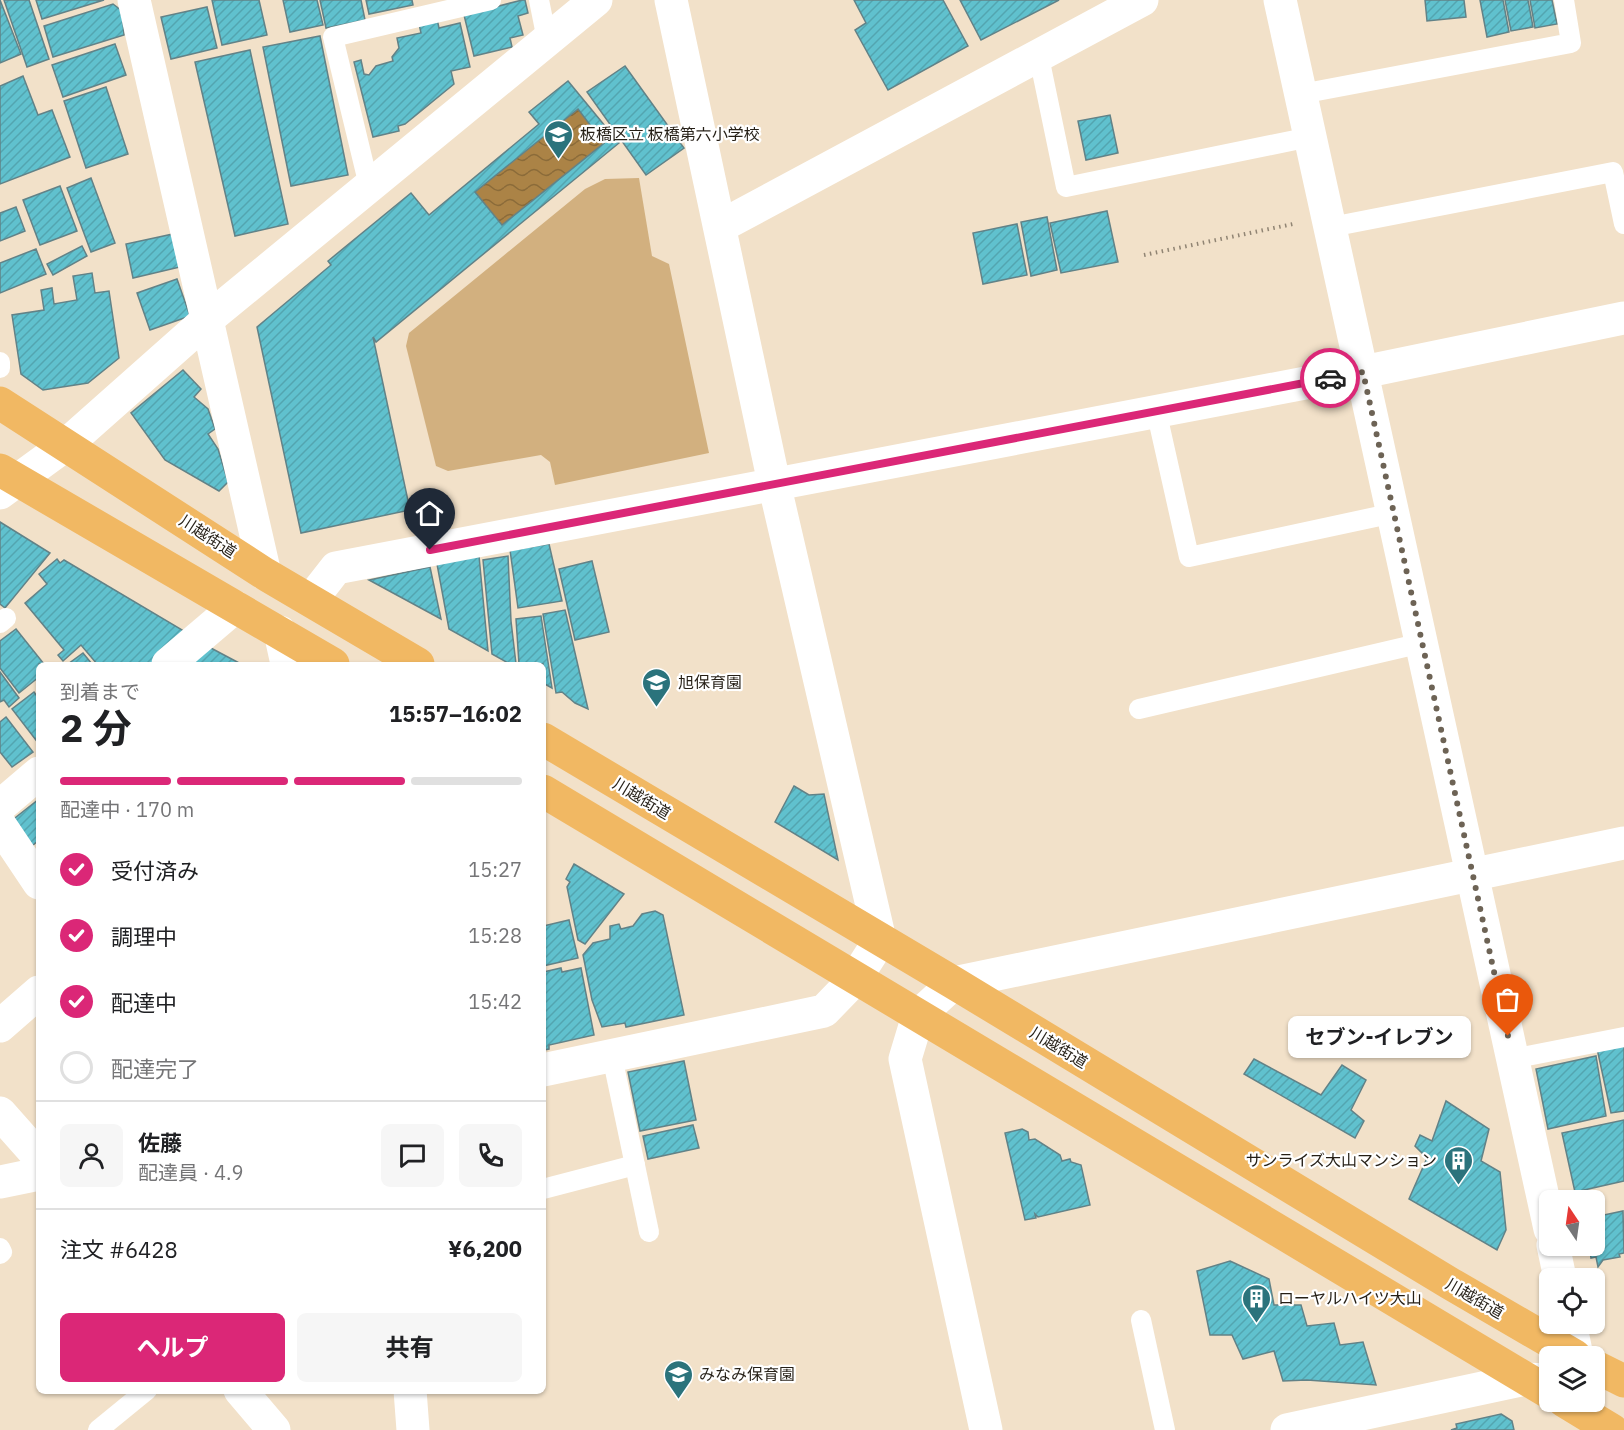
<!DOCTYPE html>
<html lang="ja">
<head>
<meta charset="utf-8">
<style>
	:root { --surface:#fff; --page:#f6f6f6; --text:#202124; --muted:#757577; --line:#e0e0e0; --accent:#db2777 }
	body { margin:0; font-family:"IBM Plex Sans","Noto Sans JP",sans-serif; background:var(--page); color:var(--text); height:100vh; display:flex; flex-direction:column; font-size:22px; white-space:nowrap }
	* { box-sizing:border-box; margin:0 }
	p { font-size:20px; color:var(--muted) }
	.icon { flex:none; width:33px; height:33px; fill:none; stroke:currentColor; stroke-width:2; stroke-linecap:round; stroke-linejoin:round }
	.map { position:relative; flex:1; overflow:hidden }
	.side { position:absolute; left:36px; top:662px; width:510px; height:732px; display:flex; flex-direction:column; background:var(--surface); border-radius:9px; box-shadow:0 2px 4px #0004 }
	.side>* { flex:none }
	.needle { width:39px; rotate:347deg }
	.fabs { position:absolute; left:1539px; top:1190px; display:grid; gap:12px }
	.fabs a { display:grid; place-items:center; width:66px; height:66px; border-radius:9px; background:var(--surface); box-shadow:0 2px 4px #0004; font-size:30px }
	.pin { position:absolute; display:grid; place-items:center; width:51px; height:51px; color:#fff; margin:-62px -26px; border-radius:50% 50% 50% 0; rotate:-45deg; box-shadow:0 0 6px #0007 }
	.pin .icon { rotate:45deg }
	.courier { position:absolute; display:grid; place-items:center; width:60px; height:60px; margin:-30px; border:4px solid #db2777; border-radius:50%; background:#fff; color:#222; box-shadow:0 2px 8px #0007 }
	.bubble { position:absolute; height:42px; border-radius:9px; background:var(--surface); box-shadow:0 2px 4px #0004; font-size:20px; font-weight:700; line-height:42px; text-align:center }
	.overview em { font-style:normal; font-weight:700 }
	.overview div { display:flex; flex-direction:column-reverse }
	.overview { display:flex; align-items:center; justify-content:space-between; height:102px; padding:0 24px }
	h1 { font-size:39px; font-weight:700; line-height:45px }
	.bar { display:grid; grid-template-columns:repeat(4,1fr); gap:9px 6px; align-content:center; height:72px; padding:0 24px }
	.bar i { height:8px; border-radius:4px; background:var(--line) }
	.bar .selected { background:var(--accent) }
	.bar p { grid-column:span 4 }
	.line { display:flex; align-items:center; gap:15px; padding:0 24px; border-top:2px solid var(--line) }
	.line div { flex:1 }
	.round { display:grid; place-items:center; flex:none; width:63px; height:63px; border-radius:9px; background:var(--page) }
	ol { padding:0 24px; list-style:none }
	li { display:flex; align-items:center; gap:18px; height:66px }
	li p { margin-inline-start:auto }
	li .icon { padding:6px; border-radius:50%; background:var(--accent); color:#fff; stroke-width:4 }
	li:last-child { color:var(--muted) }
	li i { width:33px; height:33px; border:3px solid var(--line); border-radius:50% }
	.button { display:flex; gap:12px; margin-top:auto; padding:12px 24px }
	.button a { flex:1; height:69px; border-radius:9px; background:var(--accent); color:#fff; font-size:24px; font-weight:700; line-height:69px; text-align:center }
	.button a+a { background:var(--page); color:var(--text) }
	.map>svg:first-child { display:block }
	.pitch { fill:#d2b07f }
	.water { fill:url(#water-waves) }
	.building { fill:url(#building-hatch); stroke:#628287; stroke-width:1.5; fill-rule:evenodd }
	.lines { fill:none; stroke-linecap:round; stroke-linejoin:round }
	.path { stroke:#908473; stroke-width:4; stroke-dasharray:1.5 4.5; stroke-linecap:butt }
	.lane { stroke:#fff; stroke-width:20 }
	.street { stroke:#fff; stroke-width:33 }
	.secondary { stroke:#fff; stroke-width:33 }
	.highway { stroke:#f1b863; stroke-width:33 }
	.done { stroke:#6d6355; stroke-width:6; stroke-dasharray:0 10.8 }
	.route { stroke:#db2777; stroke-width:8 }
	.labels { text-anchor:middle; stroke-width:4.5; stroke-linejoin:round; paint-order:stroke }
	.poi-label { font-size:16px; fill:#251f16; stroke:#fff; text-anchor:start }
	.street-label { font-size:16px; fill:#251f16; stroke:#fff }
</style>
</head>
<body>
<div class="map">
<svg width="1624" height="1430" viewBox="0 0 1624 1430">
	<defs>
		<pattern id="water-waves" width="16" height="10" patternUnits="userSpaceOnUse" patternTransform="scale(1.5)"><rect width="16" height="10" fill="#ab8346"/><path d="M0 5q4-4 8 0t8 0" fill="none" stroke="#8b6b39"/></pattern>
		<pattern id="building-hatch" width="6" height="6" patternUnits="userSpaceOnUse" patternTransform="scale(1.5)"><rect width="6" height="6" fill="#60c1ce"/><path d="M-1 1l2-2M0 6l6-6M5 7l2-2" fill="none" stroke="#53a5b0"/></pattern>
	</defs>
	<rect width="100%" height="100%" fill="#f2e1c9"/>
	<polygon class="pitch" points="639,178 652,256 669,264 709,453 555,485 550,462 541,455 448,471 436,466 406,346 409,333 585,189 605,179"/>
	<polygon class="water" points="578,109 604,143 502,225 475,192"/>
	<g class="building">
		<polygon points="0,0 21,54 0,63"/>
		<polygon points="4,0 29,0 49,59 27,67"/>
		<polygon points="36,0 104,0 42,19"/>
		<polygon points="212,0 259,0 267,35 222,45"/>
		<polygon points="283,0 317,0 323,25 290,32"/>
		<polygon points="320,0 361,0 365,20 326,28"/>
		<polygon points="366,0 412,0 413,5 369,14"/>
		<polygon points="522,0 525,0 528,13 518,16 523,35 510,38 512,47 474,56 464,15"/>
		<polygon points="854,0 943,0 968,46 888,90 855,30 866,23"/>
		<polygon points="960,0 1059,0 981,40"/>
		<polygon points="1425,0 1464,0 1466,17 1427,21"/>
		<polygon points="1480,0 1503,0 1509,32 1487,37"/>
		<polygon points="1505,0 1528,0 1533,27 1511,31"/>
		<polygon points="1530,0 1552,0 1557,24 1535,28"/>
		<polygon points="113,4 122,11 124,35 53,57 44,26"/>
		<polygon points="207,7 217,48 171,59 161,17"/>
		<polygon points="437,19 439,28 460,23 470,67 451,71 454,84 405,124 398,126 399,131 373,137 354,62 361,60 364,74 369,75 376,66 393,61 392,57 399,48 397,38 421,33 419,24"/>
		<polygon points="320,36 348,175 291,186 263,47"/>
		<polygon points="115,44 126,75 63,97 52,65"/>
		<polygon points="250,50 288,224 235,236 195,62"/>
		<polygon points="625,66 684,148 646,175 587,92"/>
		<polygon points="23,76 38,115 52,110 70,157 0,184 0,86"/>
		<path d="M 568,81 L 619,143 L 376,342 L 373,337 L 410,510 L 301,533 L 257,327 L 331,265 L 328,261 L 411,193 L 429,215 L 539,124 L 529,112 ZM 578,109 L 604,143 L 502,225 L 475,192 Z"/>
		<polygon points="106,87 128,154 86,168 64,101"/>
		<polygon points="1110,115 1118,153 1086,160 1078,121"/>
		<polygon points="91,178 115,243 91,252 67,188"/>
		<polygon points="60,186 77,231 40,245 23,200"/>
		<polygon points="16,207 25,231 0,241 0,213"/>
		<polygon points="1107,211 1118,262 1061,273 1050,223"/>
		<polygon points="1047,217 1057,270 1031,276 1021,222"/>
		<polygon points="1017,224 1027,275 983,284 973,233"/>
		<polygon points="173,234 180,267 133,278 126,244"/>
		<polygon points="82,246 87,256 53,275 47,264"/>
		<polygon points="36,249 46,274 0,293 0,263"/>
		<polygon points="92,273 95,293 109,291 119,358 88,383 43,390 21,374 12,315 44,310 41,290 52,288 54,304 77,300 73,276"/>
		<polygon points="177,279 190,316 150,330 137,293"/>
		<polygon points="183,370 201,389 194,397 208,409 215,429 208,434 218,449 228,482 219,491 165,460 131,413"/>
		<polygon points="0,522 50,553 5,608 0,604"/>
		<polygon points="549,544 562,601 518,608 510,550"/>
		<polygon points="479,556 488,651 449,629 437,564"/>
		<polygon points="508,556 511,621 516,664 510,664 492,654 483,560"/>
		<polygon points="57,559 60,563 64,560 189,634 153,664 97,664 81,645 63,661 58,655 64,650 25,603 47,584 39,574"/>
		<polygon points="592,561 609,632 575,640 559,569"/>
		<polygon points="430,567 441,619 369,580"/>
		<polygon points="565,610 566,614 588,709 575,703 562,692 556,693 543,614"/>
		<polygon points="541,616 552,688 543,683 543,664 519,664 516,619"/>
		<polygon points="16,629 44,664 39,664 39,677 19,693 0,668 0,641"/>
		<polygon points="209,647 241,664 185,664"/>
		<polygon points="83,653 92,664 68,664"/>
		<polygon points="0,672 19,698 9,707 4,700 0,702"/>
		<polygon points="34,692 39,699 39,744 12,709"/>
		<polygon points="6,717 33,752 12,767 0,752 0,722"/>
		<polygon points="794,786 809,795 824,794 838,860 775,822"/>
		<polygon points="39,799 39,840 32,846 11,821"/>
		<polygon points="574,864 624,894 585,944 578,940 567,887 570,882 566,879"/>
		<polygon points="655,911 663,915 684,1015 626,1027 625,1023 602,1027 592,1000 583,955 593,943 610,939 610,926 619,924 621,929 633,926 642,914"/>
		<polygon points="569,920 578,958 543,966 543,926"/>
		<polygon points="561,968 562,972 581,968 594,1035 549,1045 549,1049 543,1050 543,972"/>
		<polygon points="1624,1038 1624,1111 1611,1113 1596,1044"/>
		<polygon points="1596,1056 1606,1116 1548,1129 1536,1069"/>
		<polygon points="1254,1059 1321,1095 1342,1065 1366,1080 1351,1110 1364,1121 1355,1138 1244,1074"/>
		<polygon points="684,1061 696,1120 640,1131 628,1072"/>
		<polygon points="1446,1101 1489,1129 1481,1161 1500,1172 1506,1230 1497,1250 1409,1199 1427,1158 1415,1146 1420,1135 1432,1141"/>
		<polygon points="1624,1120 1624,1181 1575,1192 1562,1133"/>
		<polygon points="693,1125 699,1148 648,1159 643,1136"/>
		<polygon points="1022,1129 1028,1132 1029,1140 1035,1139 1060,1155 1062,1161 1070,1159 1071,1162 1081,1165 1090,1205 1038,1217 1035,1214 1036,1218 1025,1220 1005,1133"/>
		<polygon points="1623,1211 1624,1253 1619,1254 1620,1257 1603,1260 1598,1267 1596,1257 1591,1258 1589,1245 1594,1245 1594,1217"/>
		<polygon points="1230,1261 1269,1279 1274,1305 1301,1305 1307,1326 1334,1323 1340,1345 1363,1342 1376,1385 1307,1380 1283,1381 1274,1351 1243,1359 1232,1335 1210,1335 1197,1271"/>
		<polygon points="1501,1414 1512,1421 1514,1430 1451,1430 1457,1428 1456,1424"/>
	</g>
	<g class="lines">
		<polyline class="path" points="1144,255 1293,224"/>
		<g class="lane">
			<polyline points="539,0 547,40"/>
			<polyline points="1039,57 1066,187 1310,137"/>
			<polyline points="1301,94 1571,43 1564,0"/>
			<polyline points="369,186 333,37 491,0"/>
			<polyline points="1331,227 1613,172 1624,224"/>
			<polyline points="0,362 0,368"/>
			<polyline points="1156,410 1189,557 1394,513"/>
			<polyline points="0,623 6,618"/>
			<polyline points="1139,709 1422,643"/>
			<polyline points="612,1056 649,1232"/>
			<polyline points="1512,1059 1624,1037"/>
			<polyline points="543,1189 635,1165"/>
			<polyline points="0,1248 2,1252 0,1254"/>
			<polyline points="1141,1320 1165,1430"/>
			<polyline points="98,1430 147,1390"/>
		</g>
		<g class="street">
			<polyline points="134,0 265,574"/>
			<polyline points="1280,0 1550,1229"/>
			<polyline points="721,226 1142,0"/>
			<polyline points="0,493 67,444 209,318 596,0"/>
			<polyline points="311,600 336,568 1363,372 1624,318"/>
			<polyline points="280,632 287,664"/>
			<polyline points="168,664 235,607"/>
			<polyline points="0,806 39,773"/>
			<polyline points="0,825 39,883"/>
			<polyline points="0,1026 39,992"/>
			<polyline points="543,1070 824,1011 855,979 880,940 774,483 671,0"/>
			<polyline points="0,1182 39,1174"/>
			<polyline points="1553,1245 1560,1278"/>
			<polyline points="1570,1323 1577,1356"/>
			<polyline points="410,1390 413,1430"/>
			<polyline points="986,1430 905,1059 918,1016 954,983 1624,843"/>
			<polyline points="1287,1430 1525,1379 1547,1380"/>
		</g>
		<g class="secondary">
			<polyline points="0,1113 39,1157"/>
			<polyline points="240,1390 274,1430"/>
		</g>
		<g class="highway">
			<polyline points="0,403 265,574 418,664"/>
			<polyline points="0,470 333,664"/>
			<polyline points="543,739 954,983 1451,1284 1575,1356"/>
			<polyline points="543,791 1550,1393"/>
			<polyline points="1594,1366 1624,1381"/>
			<polyline points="1564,1401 1612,1430"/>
		</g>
	</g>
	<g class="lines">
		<polyline class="done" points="1330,378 1363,372 1508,1036"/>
		<polyline class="route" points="430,550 1330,378"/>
	</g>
	<defs>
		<symbol id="school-pin" viewBox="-11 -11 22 30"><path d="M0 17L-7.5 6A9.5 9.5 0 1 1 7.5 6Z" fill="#2b737c" stroke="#fff"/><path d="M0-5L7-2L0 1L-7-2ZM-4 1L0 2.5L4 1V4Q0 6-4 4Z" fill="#fff"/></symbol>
		<symbol id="building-pin" viewBox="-11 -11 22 30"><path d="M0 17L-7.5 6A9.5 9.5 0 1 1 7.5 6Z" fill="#2b737c" stroke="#fff"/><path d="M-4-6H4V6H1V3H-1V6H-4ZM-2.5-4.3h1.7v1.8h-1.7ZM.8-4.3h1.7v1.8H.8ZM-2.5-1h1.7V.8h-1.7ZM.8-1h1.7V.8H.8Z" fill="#fff"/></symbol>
	</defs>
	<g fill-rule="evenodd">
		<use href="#school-pin" x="542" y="118" width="33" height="45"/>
		<use href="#school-pin" x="640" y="666" width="33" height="45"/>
		<use href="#building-pin" x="1442" y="1144" width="33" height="45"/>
		<use href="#building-pin" x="1240" y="1282" width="33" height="45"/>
		<use href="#school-pin" x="662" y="1358" width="33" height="45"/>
	</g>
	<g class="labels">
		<g class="poi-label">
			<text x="580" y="140">板橋区立 板橋第六小学校</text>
			<text x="678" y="688">旭保育園</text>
			<text x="1437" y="1166" text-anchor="end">サンライズ大山マンション</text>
			<text x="1278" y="1304">ローヤルハイツ大山</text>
			<text x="699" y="1380">みなみ保育園</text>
		</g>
		<g class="street-label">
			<text transform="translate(208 536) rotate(33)" y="6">川越街道</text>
			<text transform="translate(642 798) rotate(31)" y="6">川越街道</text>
			<text transform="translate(1059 1047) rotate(31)" y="6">川越街道</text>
			<text transform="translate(1475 1298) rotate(30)" y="6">川越街道</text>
		</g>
	</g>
</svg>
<div class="fabs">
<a><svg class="needle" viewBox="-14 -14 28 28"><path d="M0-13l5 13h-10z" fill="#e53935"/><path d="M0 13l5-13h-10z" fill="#757577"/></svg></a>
<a><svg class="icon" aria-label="locate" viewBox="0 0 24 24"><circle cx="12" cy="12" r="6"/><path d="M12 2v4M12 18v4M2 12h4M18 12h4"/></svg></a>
<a><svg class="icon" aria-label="layers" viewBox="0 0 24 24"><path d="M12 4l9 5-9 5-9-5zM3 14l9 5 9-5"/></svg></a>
</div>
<div class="pin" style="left:1508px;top:1036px;background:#ea580c"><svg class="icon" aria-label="bag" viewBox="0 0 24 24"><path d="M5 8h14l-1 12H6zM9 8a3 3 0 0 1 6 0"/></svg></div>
<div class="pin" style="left:430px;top:550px;background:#1f2937"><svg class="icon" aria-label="home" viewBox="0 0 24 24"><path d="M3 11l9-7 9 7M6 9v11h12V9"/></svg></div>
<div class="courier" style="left:1330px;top:378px"><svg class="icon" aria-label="car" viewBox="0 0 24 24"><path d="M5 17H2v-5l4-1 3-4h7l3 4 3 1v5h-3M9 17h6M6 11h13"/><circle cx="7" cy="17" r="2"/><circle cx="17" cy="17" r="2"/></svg></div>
<div class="bubble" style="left:1288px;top:1016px;width:183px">セブン-イレブン</div>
<section class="side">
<div class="overview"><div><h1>2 分</h1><p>到着まで</p></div><em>15:57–16:02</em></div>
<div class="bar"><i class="selected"></i><i class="selected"></i><i class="selected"></i><i></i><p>配達中 · 170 m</p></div>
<ol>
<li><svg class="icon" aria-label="check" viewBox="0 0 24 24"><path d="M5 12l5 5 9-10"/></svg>受付済み<p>15:27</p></li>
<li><svg class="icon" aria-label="check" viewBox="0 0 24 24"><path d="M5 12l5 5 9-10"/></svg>調理中<p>15:28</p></li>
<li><svg class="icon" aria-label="check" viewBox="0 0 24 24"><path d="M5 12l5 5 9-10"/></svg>配達中<p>15:42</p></li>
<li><i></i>配達完了</li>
</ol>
<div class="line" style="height:108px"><a class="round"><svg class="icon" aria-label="person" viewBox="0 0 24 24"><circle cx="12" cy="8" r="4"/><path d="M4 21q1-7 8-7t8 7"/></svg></a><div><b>佐藤</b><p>配達員 · 4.9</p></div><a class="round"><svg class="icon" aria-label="chat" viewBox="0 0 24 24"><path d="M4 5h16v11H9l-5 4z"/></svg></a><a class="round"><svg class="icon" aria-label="phone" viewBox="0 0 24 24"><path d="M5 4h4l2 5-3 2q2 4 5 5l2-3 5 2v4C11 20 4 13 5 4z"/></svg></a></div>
<div class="line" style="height:78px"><div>注文 #6428</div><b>¥6,200</b></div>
<div class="button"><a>ヘルプ</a><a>共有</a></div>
</section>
</div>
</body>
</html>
